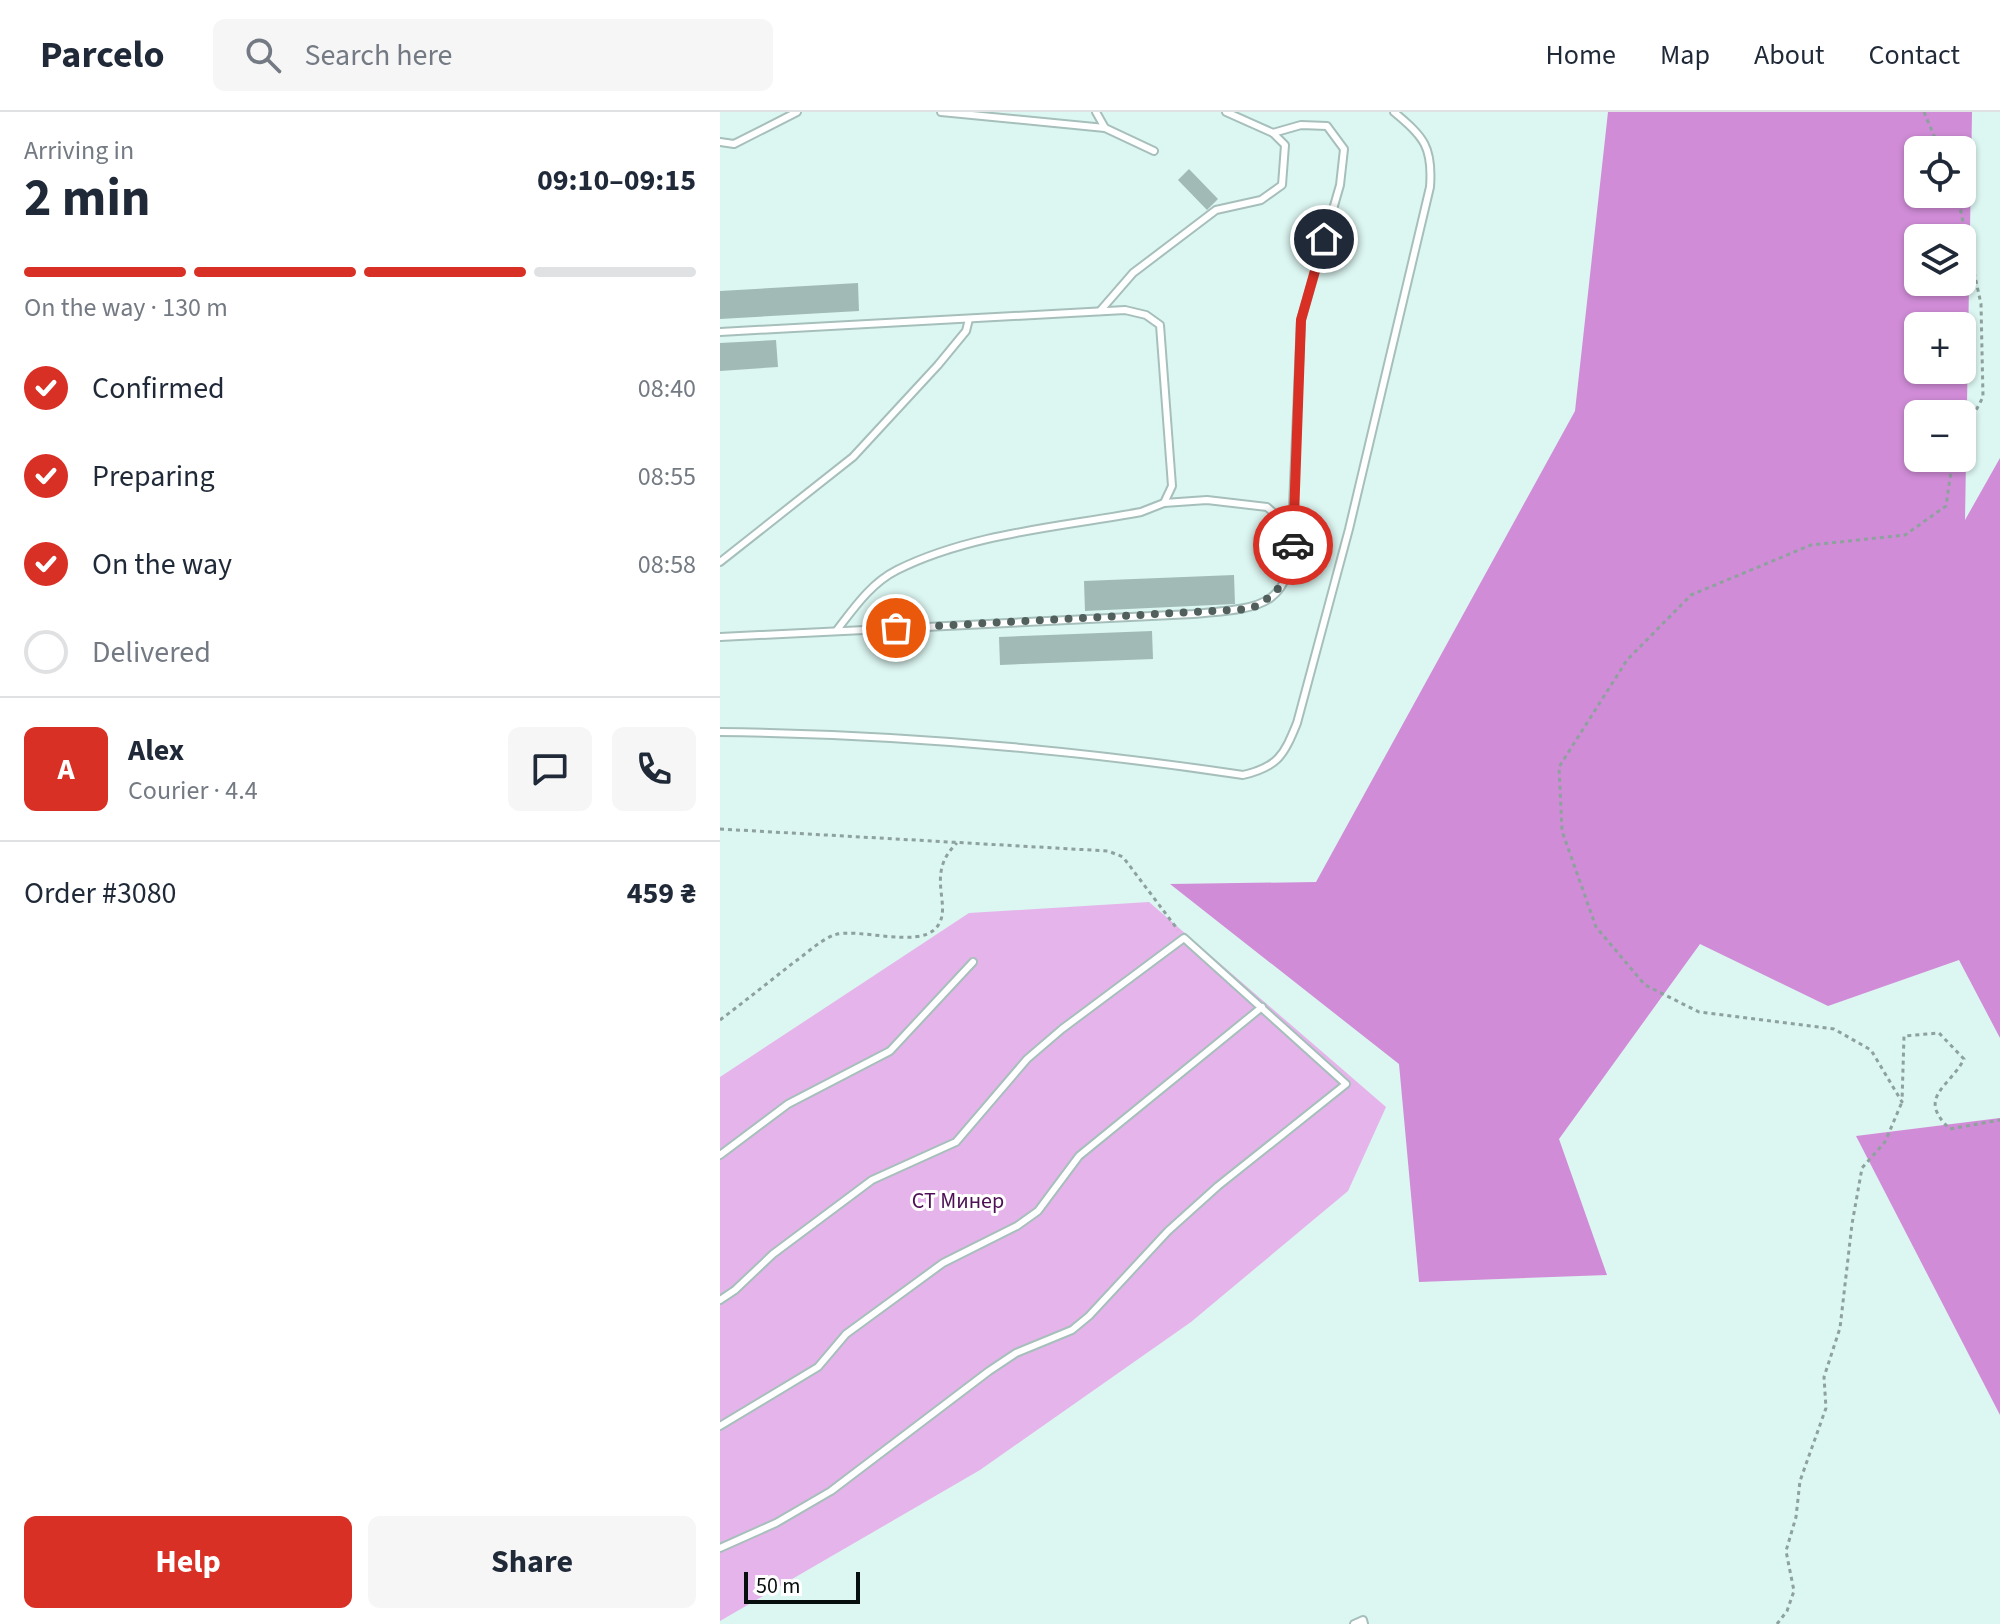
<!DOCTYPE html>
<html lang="en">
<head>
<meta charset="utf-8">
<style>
	:root { --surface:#fff; --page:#f6f6f7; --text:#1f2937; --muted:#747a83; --line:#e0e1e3; --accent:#d93025 }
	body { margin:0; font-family:"Source Sans 3",sans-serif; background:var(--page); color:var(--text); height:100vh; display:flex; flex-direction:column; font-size:30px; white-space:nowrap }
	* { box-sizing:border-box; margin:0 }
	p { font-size:26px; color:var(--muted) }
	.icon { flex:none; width:44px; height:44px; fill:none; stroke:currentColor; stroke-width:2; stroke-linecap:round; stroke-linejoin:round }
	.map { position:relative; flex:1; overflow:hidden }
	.side { display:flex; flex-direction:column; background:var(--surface); width:720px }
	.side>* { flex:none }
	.tools { position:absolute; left:1184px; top:24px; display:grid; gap:16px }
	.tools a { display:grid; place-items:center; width:72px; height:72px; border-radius:12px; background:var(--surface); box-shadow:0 2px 6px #0004; font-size:40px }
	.scale { position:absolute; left:24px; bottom:20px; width:116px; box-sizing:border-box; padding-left:8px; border:4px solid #060f0e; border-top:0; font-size:22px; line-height:28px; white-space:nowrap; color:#060f0e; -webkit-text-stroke:6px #fff; paint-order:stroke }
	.pin { position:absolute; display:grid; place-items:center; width:68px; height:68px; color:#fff; margin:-34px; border:4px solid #fff; border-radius:50%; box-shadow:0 2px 8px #0007 }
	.courier { position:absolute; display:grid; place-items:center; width:80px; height:80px; margin:-40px; border:6px solid #d93025; border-radius:50%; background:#fff; color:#222; box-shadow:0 2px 10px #0007 }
	.headline em { font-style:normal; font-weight:700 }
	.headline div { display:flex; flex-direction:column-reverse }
	.headline { display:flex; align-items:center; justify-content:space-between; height:136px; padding:0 24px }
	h1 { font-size:52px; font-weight:700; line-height:60px }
	.bar { display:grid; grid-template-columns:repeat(4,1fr); gap:12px 8px; align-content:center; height:96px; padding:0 24px }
	.bar i { height:10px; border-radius:6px; background:var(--line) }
	.bar .active { background:var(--accent) }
	.bar p { grid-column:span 4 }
	.line { display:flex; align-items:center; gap:20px; padding:0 24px; border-top:2px solid var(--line) }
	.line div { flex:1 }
	.round { display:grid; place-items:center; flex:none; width:84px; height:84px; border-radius:12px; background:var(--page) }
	ol { padding:0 24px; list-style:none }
	li { display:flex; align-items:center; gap:24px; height:88px }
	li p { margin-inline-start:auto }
	li .icon { padding:8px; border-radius:50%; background:var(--accent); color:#fff; stroke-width:4 }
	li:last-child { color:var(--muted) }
	li i { width:44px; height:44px; border:4px solid var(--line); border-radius:50% }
	.button { display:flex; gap:16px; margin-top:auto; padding:16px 24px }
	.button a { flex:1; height:92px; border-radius:12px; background:var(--accent); color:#fff; font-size:32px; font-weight:700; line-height:92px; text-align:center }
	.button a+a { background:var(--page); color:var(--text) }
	header { display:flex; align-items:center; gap:48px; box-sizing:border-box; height:112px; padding:0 40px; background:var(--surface); border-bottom:2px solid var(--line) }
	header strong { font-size:38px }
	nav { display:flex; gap:44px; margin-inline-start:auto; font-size:28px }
	.search { width:560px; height:72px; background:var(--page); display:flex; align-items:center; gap:20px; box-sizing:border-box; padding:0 28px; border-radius:12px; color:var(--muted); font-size:30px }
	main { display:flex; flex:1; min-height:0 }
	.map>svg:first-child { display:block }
	.green { fill:#e5b4ea }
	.forest { fill:#d08cd7; fill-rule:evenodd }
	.building { fill:#a1bab6 }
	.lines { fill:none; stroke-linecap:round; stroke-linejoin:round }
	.lane-casing { stroke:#a6bfbb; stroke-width:10 }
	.path { stroke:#8da19d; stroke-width:3; stroke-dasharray:4 4; stroke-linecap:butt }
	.lane { stroke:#fff; stroke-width:6 }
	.done { stroke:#51605d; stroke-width:8; stroke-dasharray:0 14.4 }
	.route { stroke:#d93025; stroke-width:10 }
	.labels { text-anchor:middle; stroke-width:6; stroke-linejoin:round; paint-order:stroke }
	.park-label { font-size:22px; fill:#4d1055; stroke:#fff }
</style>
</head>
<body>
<header>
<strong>Parcelo</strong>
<div class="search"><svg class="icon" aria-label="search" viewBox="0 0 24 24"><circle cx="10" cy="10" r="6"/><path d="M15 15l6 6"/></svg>Search here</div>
<nav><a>Home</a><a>Map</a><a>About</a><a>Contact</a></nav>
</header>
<main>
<section class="side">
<div class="headline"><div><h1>2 min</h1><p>Arriving in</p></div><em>09:10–09:15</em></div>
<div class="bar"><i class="active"></i><i class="active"></i><i class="active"></i><i></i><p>On the way · 130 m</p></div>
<ol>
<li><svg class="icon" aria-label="check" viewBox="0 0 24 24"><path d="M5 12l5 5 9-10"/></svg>Confirmed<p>08:40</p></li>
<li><svg class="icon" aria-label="check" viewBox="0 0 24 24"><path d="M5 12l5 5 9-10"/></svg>Preparing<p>08:55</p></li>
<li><svg class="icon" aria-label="check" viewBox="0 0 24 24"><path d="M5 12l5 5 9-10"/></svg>On the way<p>08:58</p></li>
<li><i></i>Delivered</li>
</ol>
<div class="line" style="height:144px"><b class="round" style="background:var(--accent);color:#fff">A</b><div><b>Alex</b><p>Courier · 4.4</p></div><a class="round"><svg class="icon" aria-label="chat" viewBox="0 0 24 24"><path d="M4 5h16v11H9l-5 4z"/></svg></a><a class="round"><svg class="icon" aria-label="phone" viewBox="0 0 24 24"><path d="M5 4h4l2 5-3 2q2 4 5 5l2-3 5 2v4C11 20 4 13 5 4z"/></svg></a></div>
<div class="line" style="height:104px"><div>Order #3080</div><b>459 ₴</b></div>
<div class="button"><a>Help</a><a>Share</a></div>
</section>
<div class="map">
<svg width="1280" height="1512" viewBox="0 0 1280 1512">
	<rect width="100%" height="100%" fill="#dcf6f1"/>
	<polygon class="green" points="429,790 666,995 628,1079 471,1210 260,1358 0,1509 0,965 249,801"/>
	<g class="forest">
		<path d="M 888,0 L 1252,0 L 1245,408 L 1280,346 L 1280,926 L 1239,848 L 1108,894 L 980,832 L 839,1027 L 887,1163 L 699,1170 L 679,952 L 450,772 L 596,770 L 855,299 ZM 1198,38 L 1242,38 L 1242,82 L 1198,82 ZM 1198,126 L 1242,126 L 1242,170 L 1198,170 ZM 1198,214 L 1242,214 L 1242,258 L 1198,258 ZM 1198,302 L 1242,302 L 1242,346 L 1198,346 Z"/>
		<polygon points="1280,1006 1280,1303 1136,1024"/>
	</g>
	<g class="building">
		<polygon points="469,57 498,87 487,98 458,68"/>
		<polygon points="138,171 139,199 0,207 0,179"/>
		<polygon points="56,228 58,255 0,259 0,231"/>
		<polygon points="514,463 515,492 365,499 364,469"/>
		<polygon points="432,519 433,547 280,553 279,525"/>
	</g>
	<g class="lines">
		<defs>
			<g id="lane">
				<polyline points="221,0 385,16"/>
				<polyline points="376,0 385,16 434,39"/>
				<polyline points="553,21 581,13 607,14 624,37 620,73 581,208 572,417"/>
				<polyline points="0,30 14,32 77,0"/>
				<polyline points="380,199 413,161 496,98 541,88 562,73 565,33 553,21 506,0"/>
				<path d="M 0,220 L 405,198 L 426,203 L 440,213 L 452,374 L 444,391 L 421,400 C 341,415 251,421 177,458 C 151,471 134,496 117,518"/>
				<polyline points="0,450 133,345 218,253 246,219 249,207"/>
				<path d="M 0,525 L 473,502 C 540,496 574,497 572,417 L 547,395 L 487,388 L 444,391"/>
				<path d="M 0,620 C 175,622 350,637 523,663 C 558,655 564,643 577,611 L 629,417 L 710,75 C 713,35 704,25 674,0"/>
				<polyline points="0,1043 68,992 170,939 253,850"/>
				<polyline points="0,1188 15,1178 53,1142 152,1068 236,1030 307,947 342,917 464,826 626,972 498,1074 448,1119 369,1204 352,1218 296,1241 269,1259 111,1379 56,1411 0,1436"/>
				<polyline points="0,1314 98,1255 126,1222 223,1151 297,1114 318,1099 359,1044 542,895"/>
				<polyline points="634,1512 643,1508 644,1512"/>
			</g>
		</defs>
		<use href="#lane" class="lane-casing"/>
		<g class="path">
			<polyline points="1204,0 1220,38"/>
			<polyline points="1237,82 1261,192 1263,285 1242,325"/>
			<path d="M 1233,346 L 1226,394 L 1185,423 L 1091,433 L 971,483 L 907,548 L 839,655 L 842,719 L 876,815 L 925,873 L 979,900 L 1114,917 L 1151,938 L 1182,990 L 1184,924 L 1219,921 L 1244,947 C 1229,976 1196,985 1230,1017 L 1280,1008"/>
			<polyline points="0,717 388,739 403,745 458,818"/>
			<path d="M 0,908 C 25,889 49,870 73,851 C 86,842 99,829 114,823 C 138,815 197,837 216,816 C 235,795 203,763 237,731"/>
			<polyline points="1057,1512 1067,1499 1074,1479 1066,1439 1076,1405 1080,1369 1106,1296 1104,1265 1120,1216 1132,1112 1142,1056 1165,1030 1182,990"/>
		</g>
		<use href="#lane" class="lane"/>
	</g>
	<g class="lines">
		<path class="done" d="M 176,516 L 530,497 C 558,483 573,465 573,433"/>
		<polyline class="route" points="573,433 581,208 604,127"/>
	</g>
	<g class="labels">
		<g class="park-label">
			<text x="238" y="1096">СТ Минер</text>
		</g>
	</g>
</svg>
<div class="tools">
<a><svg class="icon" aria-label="locate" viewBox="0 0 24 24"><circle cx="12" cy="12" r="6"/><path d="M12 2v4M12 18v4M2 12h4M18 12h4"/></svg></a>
<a><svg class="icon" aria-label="layers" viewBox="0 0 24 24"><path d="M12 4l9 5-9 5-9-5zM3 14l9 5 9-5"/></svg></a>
<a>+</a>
<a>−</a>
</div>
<div class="scale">50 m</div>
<div class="pin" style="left:176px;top:516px;background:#ea580c"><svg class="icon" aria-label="bag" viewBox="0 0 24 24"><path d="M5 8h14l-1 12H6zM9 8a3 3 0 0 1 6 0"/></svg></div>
<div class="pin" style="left:604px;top:127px;background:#1f2937"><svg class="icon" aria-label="home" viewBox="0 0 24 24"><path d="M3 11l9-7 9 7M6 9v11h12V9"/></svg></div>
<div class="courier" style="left:573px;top:433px"><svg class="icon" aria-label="car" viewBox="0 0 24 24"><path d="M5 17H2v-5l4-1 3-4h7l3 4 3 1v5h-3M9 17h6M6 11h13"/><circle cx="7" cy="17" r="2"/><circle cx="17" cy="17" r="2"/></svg></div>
</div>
</main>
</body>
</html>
